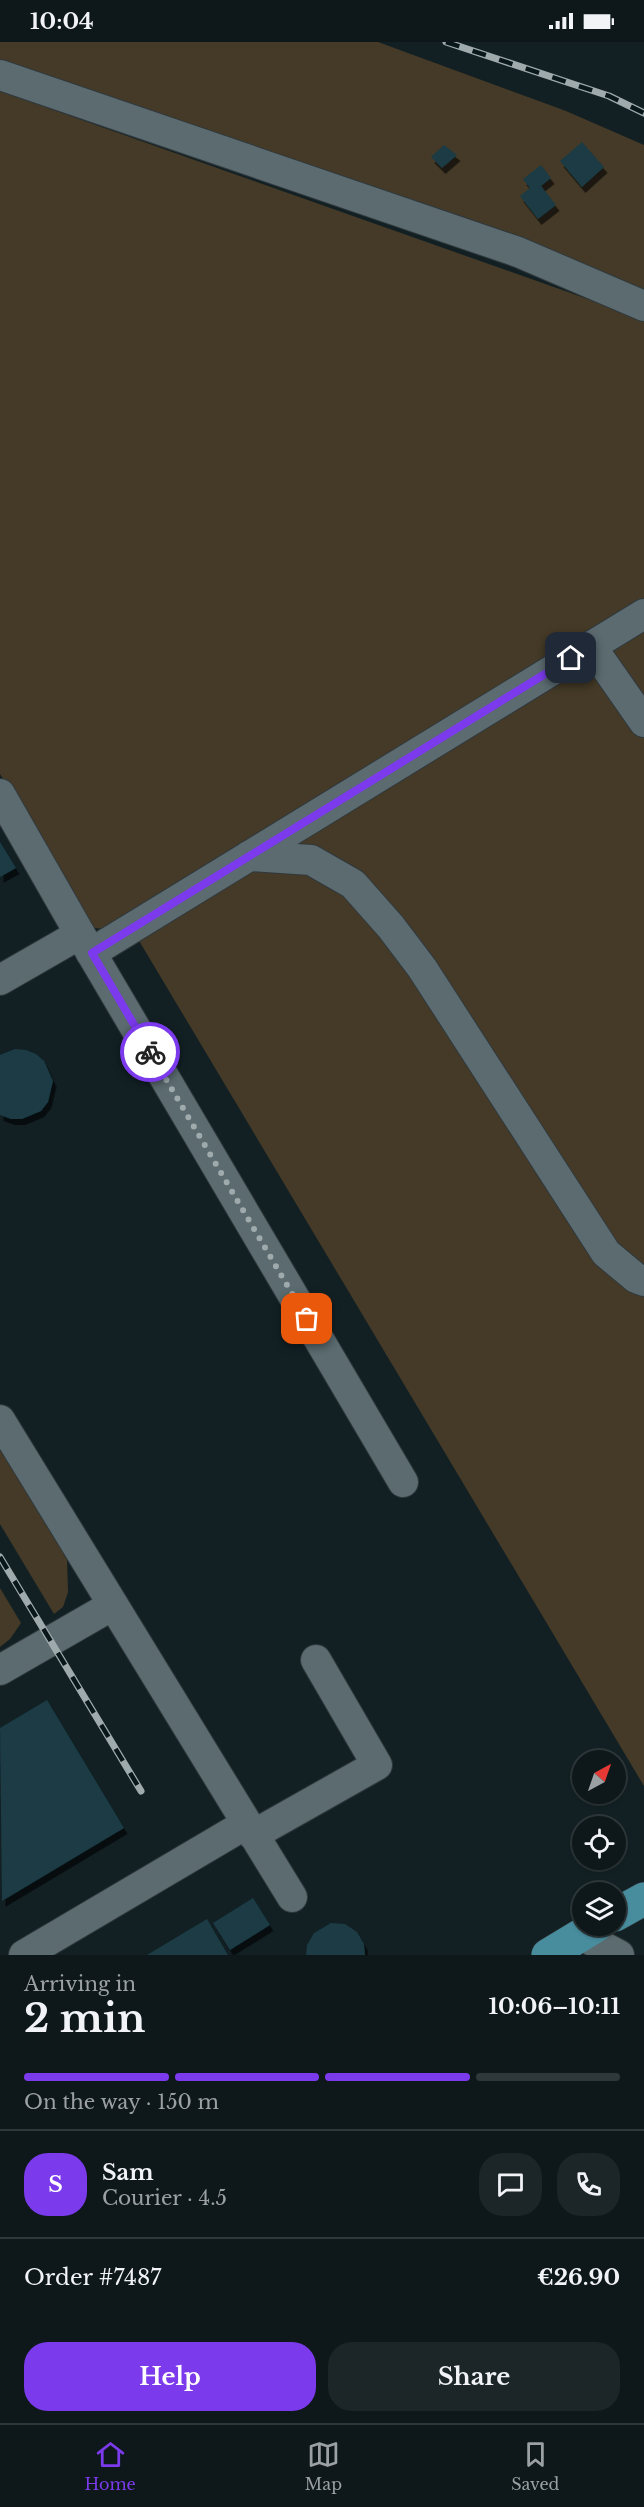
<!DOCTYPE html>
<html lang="en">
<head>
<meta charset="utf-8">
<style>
	:root { --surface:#0e181b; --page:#1c2528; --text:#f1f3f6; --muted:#9ba0a3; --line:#2e373a; --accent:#7c3aed }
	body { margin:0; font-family:"Libre Baskerville",serif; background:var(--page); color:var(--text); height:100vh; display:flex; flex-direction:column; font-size:22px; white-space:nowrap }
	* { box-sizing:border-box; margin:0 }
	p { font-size:20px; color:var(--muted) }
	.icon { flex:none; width:33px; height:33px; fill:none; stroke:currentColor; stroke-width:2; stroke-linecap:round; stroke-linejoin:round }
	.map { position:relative; height:1913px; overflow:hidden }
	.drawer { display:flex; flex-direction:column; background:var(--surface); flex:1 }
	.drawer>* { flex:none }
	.needle { width:39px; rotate:40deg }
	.fabs { position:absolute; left:572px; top:1708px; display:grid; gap:12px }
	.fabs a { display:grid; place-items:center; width:54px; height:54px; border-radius:50%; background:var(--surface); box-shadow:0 2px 4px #0004,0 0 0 2px var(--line); font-size:30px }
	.pin { position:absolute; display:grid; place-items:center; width:51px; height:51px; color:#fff; margin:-26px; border-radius:12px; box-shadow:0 3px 9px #0006 }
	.courier { position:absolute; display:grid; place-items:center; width:60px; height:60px; margin:-30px; border:4px solid #7c3aed; border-radius:50%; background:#fff; color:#222; box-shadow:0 2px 8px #0007 }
	.overview em { font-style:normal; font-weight:700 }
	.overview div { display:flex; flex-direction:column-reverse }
	.overview { display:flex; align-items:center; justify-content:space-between; height:102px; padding:0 24px }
	h1 { font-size:39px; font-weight:700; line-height:45px }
	.bar { display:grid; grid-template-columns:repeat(4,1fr); gap:9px 6px; align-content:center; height:72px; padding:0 24px }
	.bar i { height:8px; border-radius:4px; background:var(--line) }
	.bar .on { background:var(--accent) }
	.bar p { grid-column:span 4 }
	.line { display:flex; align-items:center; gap:15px; padding:0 24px; border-top:2px solid var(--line) }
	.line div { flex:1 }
	.round { display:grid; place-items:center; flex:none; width:63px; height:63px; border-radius:24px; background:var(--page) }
	.action { display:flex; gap:12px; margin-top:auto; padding:12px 24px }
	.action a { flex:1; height:69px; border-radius:24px; background:var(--accent); color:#fff; font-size:24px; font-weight:700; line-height:69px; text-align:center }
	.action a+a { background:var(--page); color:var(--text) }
	.status { display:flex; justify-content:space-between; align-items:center; height:42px; padding:0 30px; background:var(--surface); direction:ltr }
	.status svg { height:16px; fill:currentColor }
	.tabs { display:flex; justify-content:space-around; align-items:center; height:84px; border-top:2px solid var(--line); background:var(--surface); font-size:16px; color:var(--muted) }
	.tabs a { display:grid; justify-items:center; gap:3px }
	.tabs .on { color:var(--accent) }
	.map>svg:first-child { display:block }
	.green { fill:#453a27 }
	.building { fill:#1a3b44; filter:url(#shadow) }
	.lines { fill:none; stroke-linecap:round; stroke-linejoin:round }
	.minor-casing { stroke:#30393d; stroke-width:32 }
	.major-casing { stroke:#30393d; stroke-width:34 }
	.minor { stroke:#5b6b70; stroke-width:30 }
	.major { stroke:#488d9e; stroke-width:33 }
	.rail-casing { stroke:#9faaad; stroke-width:7 }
	.rail { stroke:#09171b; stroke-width:4.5; stroke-dasharray:14; stroke-linecap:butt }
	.done { stroke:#9faaad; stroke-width:6; stroke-dasharray:0 10.8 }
	.route { stroke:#7c3aed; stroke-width:8 }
</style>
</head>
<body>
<div class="status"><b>10:04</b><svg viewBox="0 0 49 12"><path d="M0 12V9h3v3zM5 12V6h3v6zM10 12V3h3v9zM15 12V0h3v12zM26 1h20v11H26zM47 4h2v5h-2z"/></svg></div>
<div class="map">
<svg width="644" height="1913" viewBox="0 0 644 1913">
	<defs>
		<filter id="shadow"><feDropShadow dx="3.5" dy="6" stdDeviation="0" flood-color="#0009"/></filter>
	</defs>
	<rect width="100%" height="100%" fill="#122024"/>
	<g class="green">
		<polygon points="0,0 378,0 566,69 644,103 644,252 555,210 0,17"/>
		<polygon points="0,49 644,277 644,1744 129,882 112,888 95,886 88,879 0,732"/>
		<polygon points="0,1406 67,1517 68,1550 63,1565 54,1572 0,1482"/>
		<polygon points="0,1546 21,1581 10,1597 0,1605"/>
	</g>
	<g class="building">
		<polygon points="582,100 604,125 582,145 560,119"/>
		<polygon points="444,103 457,113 442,126 431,115"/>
		<polygon points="541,123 551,136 541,144 556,163 538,177 520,154 530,146 523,137"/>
		<polygon points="0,800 16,826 0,835"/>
		<polygon points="15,1007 26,1008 36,1012 44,1019 53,1039 48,1060 41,1069 22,1077 11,1077 0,1073 0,1013"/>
		<polygon points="47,1658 124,1786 2,1859 0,1686"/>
		<polygon points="253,1856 270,1883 230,1908 213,1881"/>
		<polygon points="207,1877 228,1913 147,1913"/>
		<polygon points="331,1881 345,1882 357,1890 364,1902 365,1913 306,1913 307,1903 314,1891"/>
	</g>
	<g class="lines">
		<defs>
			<g id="minor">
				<polyline points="0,33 518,210 644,264"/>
				<polyline points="591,604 644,680"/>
				<polyline points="0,752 80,892 0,938"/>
				<polyline points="249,814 311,818 353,842 391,885 422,926 606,1211 636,1236 644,1239"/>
				<polyline points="80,892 403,1440"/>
				<polyline points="91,911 644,572"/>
				<polyline points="0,1378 292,1855"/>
				<polyline points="0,1628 113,1563"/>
				<polyline points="253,1793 377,1723 316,1618"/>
				<polyline points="581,1893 619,1913"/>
				<polyline points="24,1913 246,1782"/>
			</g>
			<g id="major">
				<polyline points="615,1873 644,1857"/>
				<polyline points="548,1913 596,1884"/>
			</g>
		</defs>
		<use href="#minor" class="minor-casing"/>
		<use href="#major" class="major-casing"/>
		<use href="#minor" class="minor"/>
		<use href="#major" class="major"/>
		<defs>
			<g id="rail">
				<polyline points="446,0 609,54 644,71"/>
				<polyline points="0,1515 141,1749"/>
			</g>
		</defs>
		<use href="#rail" class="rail-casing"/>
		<use href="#rail" class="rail"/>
	</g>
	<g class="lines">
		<polyline class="done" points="150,1010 307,1277"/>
		<polyline class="route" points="150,1010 92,911 571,616"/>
	</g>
</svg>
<div class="fabs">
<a><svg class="needle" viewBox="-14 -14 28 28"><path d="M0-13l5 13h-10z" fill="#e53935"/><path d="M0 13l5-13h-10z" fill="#9ba0a3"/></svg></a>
<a><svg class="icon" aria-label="locate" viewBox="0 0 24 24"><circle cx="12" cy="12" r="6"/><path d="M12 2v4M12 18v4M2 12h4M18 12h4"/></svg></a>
<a><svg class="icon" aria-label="layers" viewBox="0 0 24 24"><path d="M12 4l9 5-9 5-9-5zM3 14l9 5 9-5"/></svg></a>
</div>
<div class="pin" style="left:307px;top:1277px;background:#ea580c"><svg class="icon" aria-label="bag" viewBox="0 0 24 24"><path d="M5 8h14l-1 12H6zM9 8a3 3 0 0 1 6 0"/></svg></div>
<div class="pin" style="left:571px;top:616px;background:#1f2937"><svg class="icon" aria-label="home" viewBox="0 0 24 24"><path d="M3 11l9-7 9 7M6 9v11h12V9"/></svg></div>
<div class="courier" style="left:150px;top:1010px"><svg class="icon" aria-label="bike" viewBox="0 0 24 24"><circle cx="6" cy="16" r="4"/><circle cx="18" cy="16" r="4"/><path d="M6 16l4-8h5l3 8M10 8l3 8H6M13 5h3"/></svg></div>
</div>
<section class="drawer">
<div class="overview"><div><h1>2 min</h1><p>Arriving in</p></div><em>10:06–10:11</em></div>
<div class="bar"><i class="on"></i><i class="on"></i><i class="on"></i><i></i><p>On the way · 150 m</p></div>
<div class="line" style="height:108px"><b class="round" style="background:var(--accent);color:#fff">S</b><div><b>Sam</b><p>Courier · 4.5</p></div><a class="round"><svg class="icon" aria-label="chat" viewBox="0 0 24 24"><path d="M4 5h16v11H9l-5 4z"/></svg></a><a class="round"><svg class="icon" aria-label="phone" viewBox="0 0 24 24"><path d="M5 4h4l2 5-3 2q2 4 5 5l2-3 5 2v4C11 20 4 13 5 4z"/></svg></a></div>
<div class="line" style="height:78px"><div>Order #7487</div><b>€26.90</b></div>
<div class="action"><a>Help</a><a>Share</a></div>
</section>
<nav class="tabs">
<a class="on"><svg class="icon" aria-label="home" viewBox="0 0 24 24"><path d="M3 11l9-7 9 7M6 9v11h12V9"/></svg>Home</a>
<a><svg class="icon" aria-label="map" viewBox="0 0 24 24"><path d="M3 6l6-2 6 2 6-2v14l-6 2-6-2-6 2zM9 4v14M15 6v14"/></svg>Map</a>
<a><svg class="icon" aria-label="saved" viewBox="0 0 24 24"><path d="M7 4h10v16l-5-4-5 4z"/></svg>Saved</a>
</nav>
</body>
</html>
